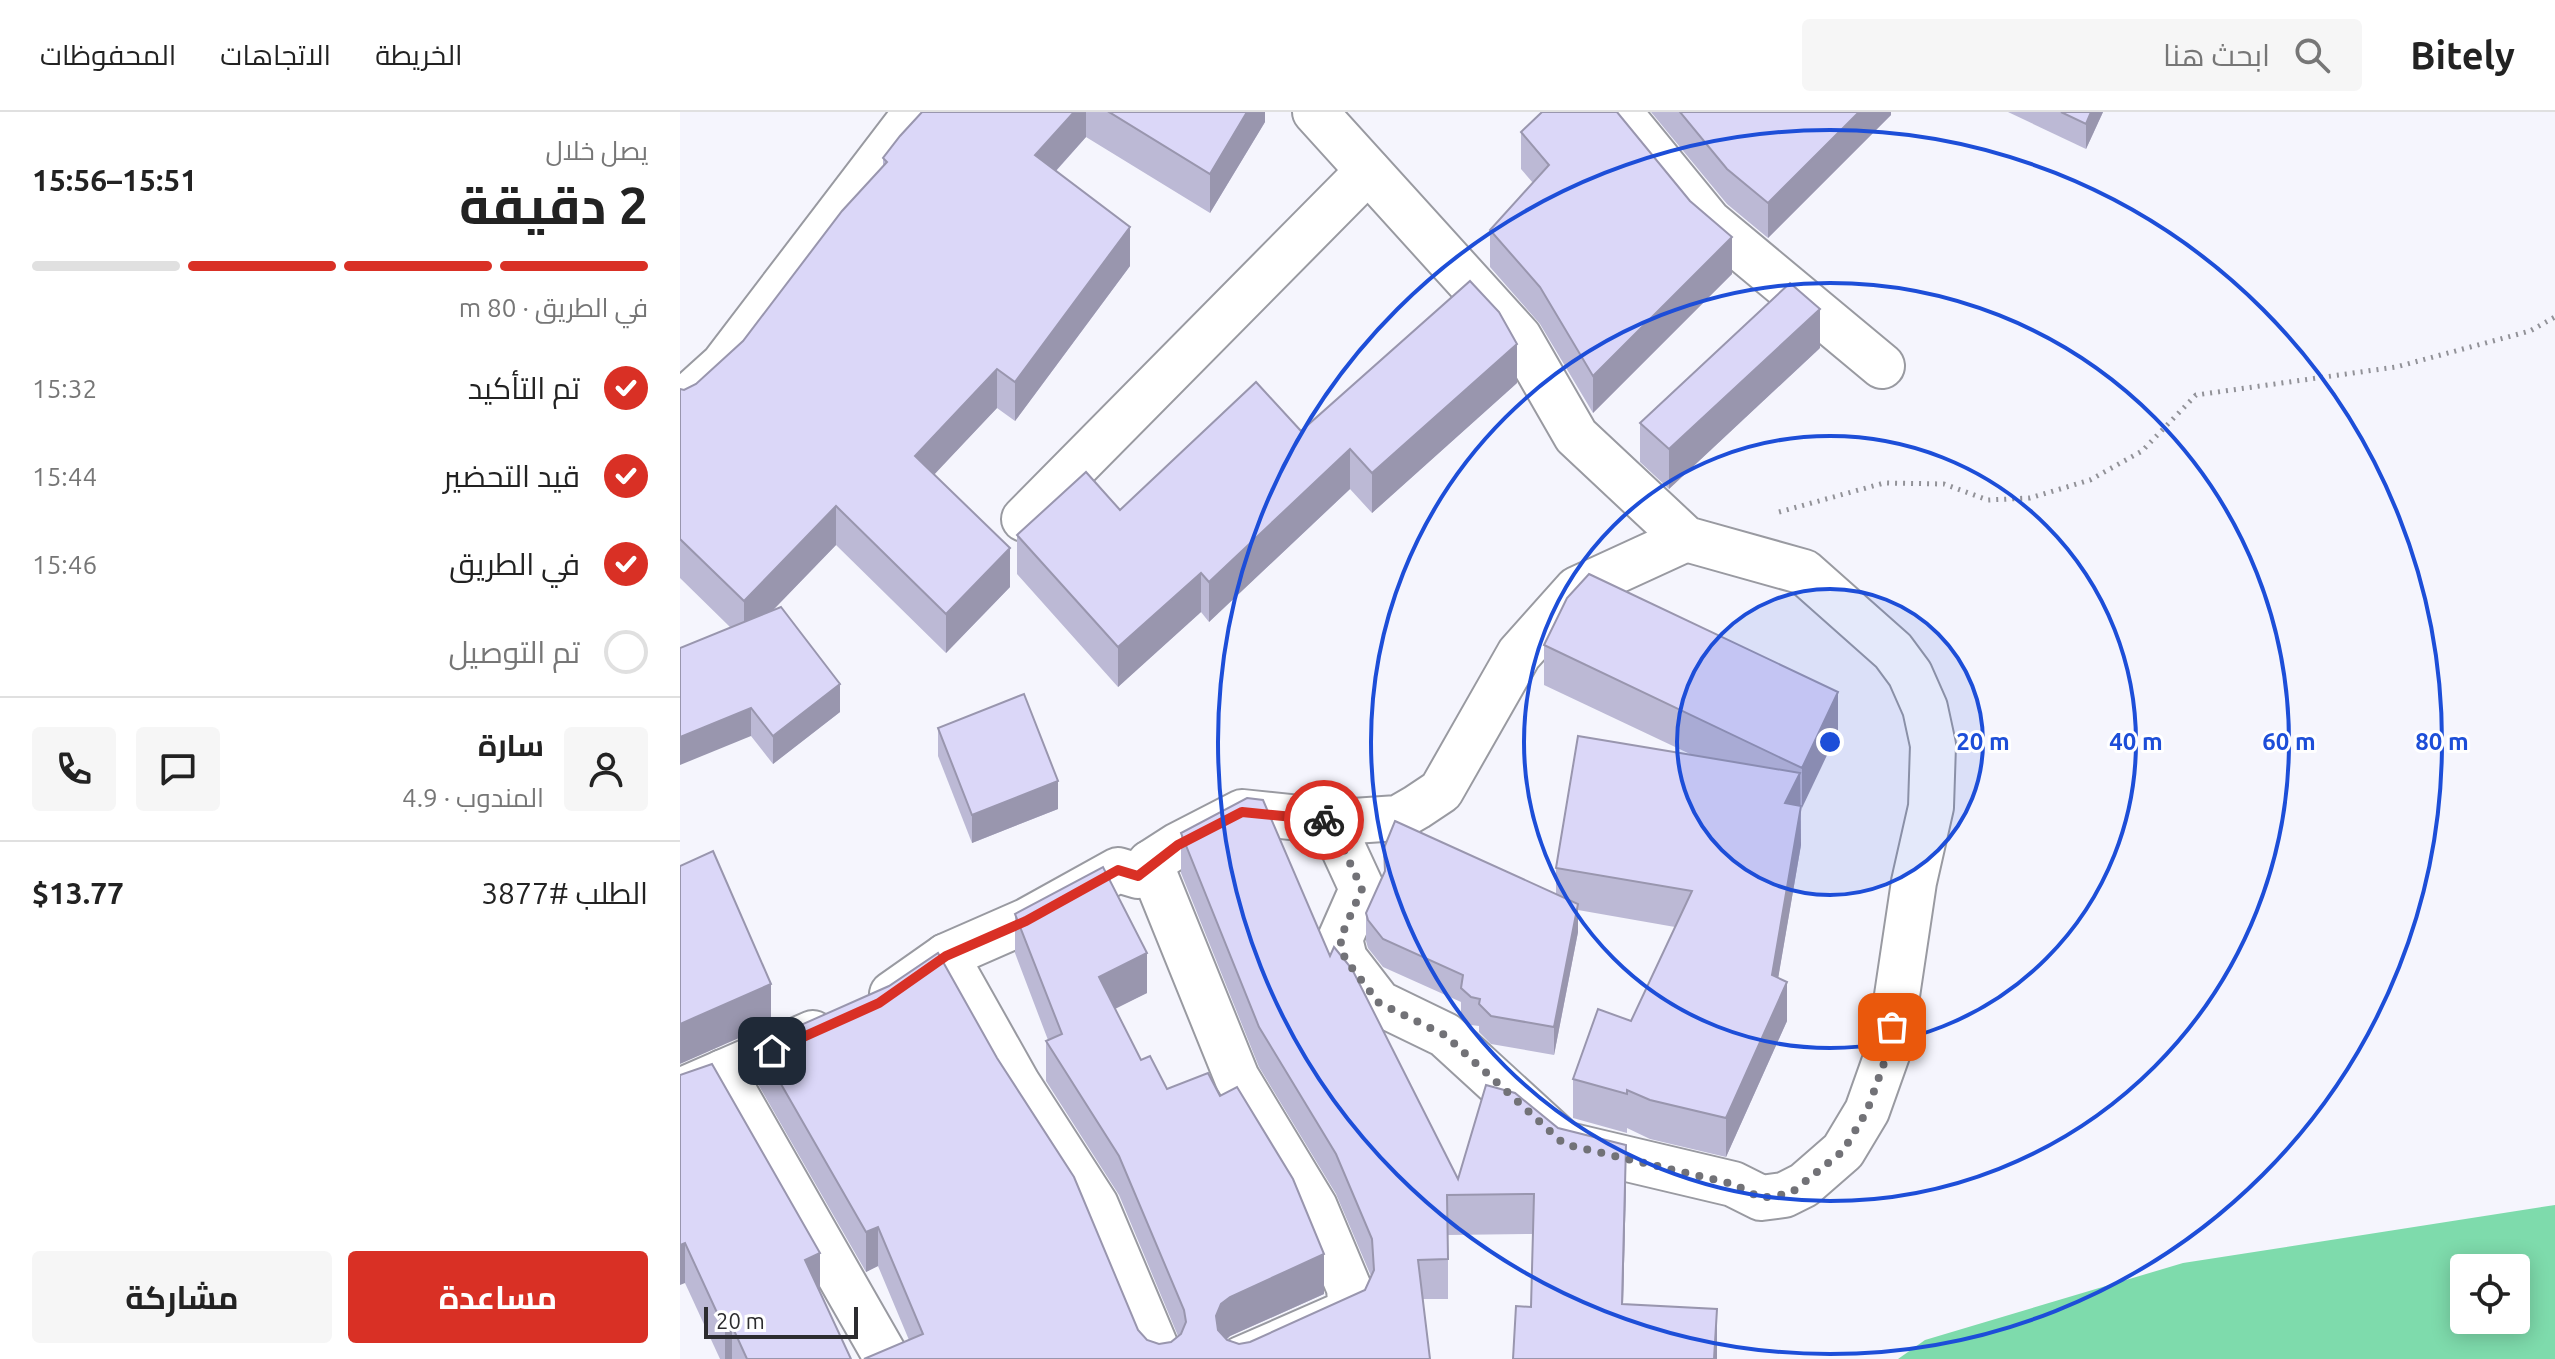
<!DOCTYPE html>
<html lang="ar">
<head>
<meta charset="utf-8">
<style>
	:root { --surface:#fff; --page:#f6f6f6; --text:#222; --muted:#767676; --line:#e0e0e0; --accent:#d93025 }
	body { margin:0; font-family:Ubuntu,Cairo,sans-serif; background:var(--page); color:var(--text); direction:rtl; height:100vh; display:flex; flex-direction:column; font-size:30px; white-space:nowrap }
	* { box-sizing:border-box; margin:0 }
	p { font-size:26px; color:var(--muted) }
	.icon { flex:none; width:44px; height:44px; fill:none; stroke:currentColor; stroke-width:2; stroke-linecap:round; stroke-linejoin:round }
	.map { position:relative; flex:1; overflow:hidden; direction:ltr }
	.details { display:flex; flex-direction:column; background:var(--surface); width:680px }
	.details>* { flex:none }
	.fabs { position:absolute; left:1770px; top:1142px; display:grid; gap:16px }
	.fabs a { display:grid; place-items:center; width:80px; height:80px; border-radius:8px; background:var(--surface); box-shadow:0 4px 20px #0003; font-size:40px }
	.scale { position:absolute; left:24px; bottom:20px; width:154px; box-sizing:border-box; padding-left:8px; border:4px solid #2c2c2f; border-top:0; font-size:22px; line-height:28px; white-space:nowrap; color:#2c2c2f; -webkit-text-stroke:6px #fff; paint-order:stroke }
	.pin { position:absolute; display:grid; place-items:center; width:68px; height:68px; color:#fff; margin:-34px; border-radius:16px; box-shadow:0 4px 12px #0006 }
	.courier { position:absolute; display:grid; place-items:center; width:80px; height:80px; margin:-40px; border:6px solid #d93025; border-radius:50%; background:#fff; color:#222; box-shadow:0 2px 10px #0007 }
	.headline em { font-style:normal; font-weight:700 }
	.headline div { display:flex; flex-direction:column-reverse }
	.headline { display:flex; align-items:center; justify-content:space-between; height:136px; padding:0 32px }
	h1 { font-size:52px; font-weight:700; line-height:60px }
	.bar { display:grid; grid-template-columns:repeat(4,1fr); gap:12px 8px; align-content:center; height:96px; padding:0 32px }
	.bar i { height:10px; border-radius:6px; background:var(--line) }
	.bar .active { background:var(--accent) }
	.bar p { grid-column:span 4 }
	.line { display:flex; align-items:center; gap:20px; padding:0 32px; border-top:2px solid var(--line) }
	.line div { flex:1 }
	.round { display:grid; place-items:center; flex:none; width:84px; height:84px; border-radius:8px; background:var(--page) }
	ol { padding:0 32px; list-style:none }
	li { display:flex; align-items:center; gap:24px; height:88px }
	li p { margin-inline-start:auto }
	li .icon { padding:8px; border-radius:50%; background:var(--accent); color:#fff; stroke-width:4 }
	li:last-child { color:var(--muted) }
	li i { width:44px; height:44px; border:4px solid var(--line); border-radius:50% }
	.primary-button { display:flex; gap:16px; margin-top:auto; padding:16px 32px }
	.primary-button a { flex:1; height:92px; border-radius:8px; background:var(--accent); color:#fff; font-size:32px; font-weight:700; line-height:92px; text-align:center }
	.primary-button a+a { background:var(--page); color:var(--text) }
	header { display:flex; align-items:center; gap:48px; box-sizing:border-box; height:112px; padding:0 40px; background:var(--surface); border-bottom:2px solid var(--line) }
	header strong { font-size:38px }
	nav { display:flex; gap:44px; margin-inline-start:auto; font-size:28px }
	.search { width:560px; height:72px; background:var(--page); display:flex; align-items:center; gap:20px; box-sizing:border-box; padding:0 28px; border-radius:8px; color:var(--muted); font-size:30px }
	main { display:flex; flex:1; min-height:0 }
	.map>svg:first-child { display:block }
	.forest { fill:#7edbac; fill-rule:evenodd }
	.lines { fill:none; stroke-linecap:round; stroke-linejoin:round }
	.street-casing { stroke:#999aa1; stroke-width:48 }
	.path { stroke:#929298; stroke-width:5; stroke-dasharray:2 6; stroke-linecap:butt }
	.street { stroke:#fff; stroke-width:44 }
	.wall { fill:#bcb9d5 }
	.shaded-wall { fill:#9996ae }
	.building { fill:#dbd7f8; stroke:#9996ae; stroke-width:2 }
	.done { stroke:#727277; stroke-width:8; stroke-dasharray:0 14.4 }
	.route { stroke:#d93025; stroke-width:10 }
	.ring { fill:none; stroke:#1d4ed8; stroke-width:4 }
	.centre { fill:#1d4ed8; stroke:#fff; stroke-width:4 }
	.ring-label { font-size:24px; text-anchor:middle; font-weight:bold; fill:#1d4ed8; stroke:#fff; stroke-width:6; stroke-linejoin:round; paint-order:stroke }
</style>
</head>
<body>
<header>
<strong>Bitely</strong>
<div class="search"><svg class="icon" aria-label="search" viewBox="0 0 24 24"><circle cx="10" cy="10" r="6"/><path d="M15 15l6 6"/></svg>ابحث هنا</div>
<nav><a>الخريطة</a><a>الاتجاهات</a><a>المحفوظات</a></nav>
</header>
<main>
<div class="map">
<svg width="1875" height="1247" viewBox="0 0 1875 1247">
	<rect width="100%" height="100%" fill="#f5f5fd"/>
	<path class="forest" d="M 1875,1093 L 1875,1247 L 1218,1247 L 1245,1228 L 1503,1151 ZM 1784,1156 L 1836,1156 L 1836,1208 L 1784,1208 Z"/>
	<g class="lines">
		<defs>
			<g id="street">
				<polyline points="635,0 839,225 896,324 1006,427 1124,460 1213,539 1230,562 1245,596 1253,633 1251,695 1234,770 1209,937 1187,999 1163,1039 1124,1073 1104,1083 1081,1086 1053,1072 884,1032 765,923 699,891 665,847 660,827 682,777 664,738 658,710"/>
				<polyline points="939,0 1029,110 1202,254"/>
				<polyline points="0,292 43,253 236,0"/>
				<polyline points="344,407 688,59"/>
				<polyline points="470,751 557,966 635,1095 669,1176 670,1190 666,1201 561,1247"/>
				<polyline points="266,844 338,972 416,1093 481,1247"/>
				<polyline points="212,882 266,844 346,809 438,758 458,764 470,751 498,733 562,700 658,710 718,706 737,695 761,679 839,542 897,477 1006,427"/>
				<polyline points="43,960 207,1247"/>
				<polyline points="0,979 133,921"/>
			</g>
		</defs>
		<use href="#street" class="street-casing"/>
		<polyline class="path" points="1099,400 1204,371 1264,372 1308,388 1350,386 1410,368 1462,339 1516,283 1716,255 1850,219 1875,205"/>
		<use href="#street" class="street"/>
	</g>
	<g class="wall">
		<polygon points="242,0 585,0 585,10 530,101 406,25 376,59 450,154 335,309 317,296 254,362 330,475 266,541 156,433 93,498 160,600 93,652 71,624 50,515 0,466 0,277 4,278 16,272 63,229 203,55 203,46"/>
		<polygon points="971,0 1211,0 1211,3 1088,126 1047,92"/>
		<polygon points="1328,0 1423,0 1406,37"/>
		<polygon points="841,20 1052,162 913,301 860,212 810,155 810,118 853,71 841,57"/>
		<polygon points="1140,236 989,377 960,350 960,311"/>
		<polygon points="837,271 692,401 670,377 529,510 521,500 438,575 337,462 337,423 440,398 621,319"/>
		<polygon points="864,533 1158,620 1121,695 1121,733 1098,866 1107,909 1046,1045 970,1027 947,1016 947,1021 893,1006 893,967 951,909 995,815 898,798 898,820 874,943 811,932 799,920 799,914 791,913 781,904 781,890 703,855 688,836 686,829 686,801 704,762 704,736 876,782 876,756 1010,642 864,573"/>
		<polygon points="258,616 378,697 292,731 258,644"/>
		<polygon points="501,721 650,844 778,1067 946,1072 943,1192 1037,1236 1037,1247 833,1247 851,1195 853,1122 768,1123 768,1187 743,1187 750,1247 229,1228 198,1154 186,1160 78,972 78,932 458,1218 467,1228 479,1232 491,1230 498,1224 439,1083 366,969 366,929 368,928 335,841 335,802 467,881 435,896 461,948 487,977 644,1182 550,1224 547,1227 559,1232 570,1230 685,1178 691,1164 656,1082 579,955 501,761"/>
		<polygon points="0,963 140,1181 171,1247 40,1247 5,1171"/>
	</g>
	<g class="shaded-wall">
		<polygon points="394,0 406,0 406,25 355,82 355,43"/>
		<polygon points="567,0 585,0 585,10 530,101 530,62"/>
		<polygon points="1179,0 1211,0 1211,3 1088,126 1088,91"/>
		<polygon points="1411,0 1423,0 1406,37 1406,12"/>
		<polygon points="450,115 450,154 335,309 335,270"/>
		<polygon points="1052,125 1052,162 913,301 913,264"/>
		<polygon points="1140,197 1140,236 989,377 989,337"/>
		<polygon points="837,232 837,271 692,401 692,361"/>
		<polygon points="317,257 317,296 235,383 235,344"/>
		<polygon points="670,337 670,377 529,510 529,470"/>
		<polygon points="156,394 156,433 64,528 64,489"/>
		<polygon points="330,436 330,475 266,541 266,502"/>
		<polygon points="521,461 521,500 438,575 438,535"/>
		<polygon points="160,572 160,600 93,652 93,624"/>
		<polygon points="1158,580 1158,620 1122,696 1122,656"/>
		<polygon points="71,596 71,624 0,653 0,625"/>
		<polygon points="1120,661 1121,733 1092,902 1092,863 1105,691"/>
		<polygon points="378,669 378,697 292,731 292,703"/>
		<polygon points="898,792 898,820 874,943 874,915"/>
		<polygon points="467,841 467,881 419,905 419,865"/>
		<polygon points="1107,870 1107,909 1046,1045 1046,1006"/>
		<polygon points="91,872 91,912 0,952 0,912"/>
		<polygon points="946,1033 946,1072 942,1232 942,1192"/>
		<polygon points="198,1115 198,1154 186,1160 186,1120"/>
		<polygon points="5,1131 5,1171 0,1173 0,1133"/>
		<polygon points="140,1141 140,1180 125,1148"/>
		<polygon points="644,1142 644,1182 550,1224 541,1232 536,1204 541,1192 550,1185"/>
		<polygon points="1037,1197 1037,1247 1034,1247"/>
		<polygon points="52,1214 52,1247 45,1247 45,1218"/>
	</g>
	<g class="building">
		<polygon points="242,0 394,0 355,43 450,115 335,270 317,257 235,344 330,436 266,502 156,394 64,489 0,427 0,277 4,278 16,272 63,229 162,99 207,50 203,46 220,24"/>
		<polygon points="429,0 567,0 530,62"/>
		<polygon points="862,0 937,0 1010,89 1052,125 913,264 860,175 810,118 869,53 841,20"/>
		<polygon points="1000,0 1179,0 1088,91 1047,57"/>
		<polygon points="1381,0 1411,0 1406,12"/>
		<polygon points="790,169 819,200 837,232 692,361 670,337 529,470 521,461 438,535 337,423 406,360 440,398 576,270 621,319"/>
		<polygon points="1110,171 1140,197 989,337 960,311"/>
		<polygon points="909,462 1158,580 1122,656 864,533 887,486"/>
		<polygon points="101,495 160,572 93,624 71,596 0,625 0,536"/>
		<polygon points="344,582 378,669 292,703 258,616"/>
		<polygon points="898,624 1120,661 1105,691 1121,694 1092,863 1107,870 1046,1006 970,988 947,978 947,982 893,967 918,897 951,909 1012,779 876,756"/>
		<polygon points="567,686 583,688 650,844 654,835 672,857 778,1067 806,973 835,981 878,1016 946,1033 942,1192 1037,1197 1034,1247 833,1247 836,1194 851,1195 854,1082 767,1083 768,1147 738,1148 750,1247 184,1247 243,1222 198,1115 186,1120 78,932 209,874 258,841 317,946 394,1065 458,1218 467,1228 479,1232 491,1230 501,1222 506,1210 504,1198 439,1044 366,929 382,922 335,802 423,755 467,841 419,865 461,948 470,944 487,977 528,961 540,984 557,975 613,1067 644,1142 550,1185 541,1192 536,1204 538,1218 547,1228 559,1232 570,1230 685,1178 694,1158 692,1127 656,1042 579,915 501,721"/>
		<polygon points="715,709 898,792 874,915 811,904 799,892 800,887 791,885 781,876 783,863 703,827 688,808 686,801 705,759 704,736"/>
		<polygon points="33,739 91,872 0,912 0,754"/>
		<polygon points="32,952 140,1141 125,1148 171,1247 67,1247 52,1214 45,1218 5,1131 0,1133 0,963"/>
	</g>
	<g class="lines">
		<polyline class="done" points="644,708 658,710 664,738 682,777 660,827 665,847 699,891 765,923 884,1032 1053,1072 1081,1086 1111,1081 1163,1039 1187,999 1209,937 1212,915"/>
		<polyline class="route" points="92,939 199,891 266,844 346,809 438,758 458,764 498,733 562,700 644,708"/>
	</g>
	<circle cx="1150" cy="630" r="153" fill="#1d4ed8" fill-opacity=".12"/>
	<g class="ring">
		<circle cx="1150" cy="630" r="153"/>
		<circle cx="1150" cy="630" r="306"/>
		<circle cx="1150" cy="630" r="459"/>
		<circle cx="1150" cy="630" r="612"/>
	</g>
	<circle cx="1150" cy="630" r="12" class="centre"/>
	<g class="ring-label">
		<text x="1303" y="638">20 m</text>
		<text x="1456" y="638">40 m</text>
		<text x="1609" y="638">60 m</text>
		<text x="1762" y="638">80 m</text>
	</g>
</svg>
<div class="fabs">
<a><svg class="icon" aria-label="locate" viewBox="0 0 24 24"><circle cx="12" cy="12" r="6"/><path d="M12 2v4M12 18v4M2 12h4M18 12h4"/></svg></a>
</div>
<div class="scale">20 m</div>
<div class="pin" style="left:1212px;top:915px;background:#ea580c"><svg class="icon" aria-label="bag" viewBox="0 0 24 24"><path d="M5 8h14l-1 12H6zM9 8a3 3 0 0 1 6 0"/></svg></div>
<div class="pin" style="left:92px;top:939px;background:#1f2937"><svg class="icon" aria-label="home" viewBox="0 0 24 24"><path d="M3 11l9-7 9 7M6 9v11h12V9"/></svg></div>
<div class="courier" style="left:644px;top:708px"><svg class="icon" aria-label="bike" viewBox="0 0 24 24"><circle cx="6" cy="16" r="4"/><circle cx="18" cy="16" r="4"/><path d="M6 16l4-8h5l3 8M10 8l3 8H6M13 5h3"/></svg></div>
</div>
<section class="details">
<div class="headline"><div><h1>2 دقيقة</h1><p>يصل خلال</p></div><em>15:51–15:56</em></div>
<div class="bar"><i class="active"></i><i class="active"></i><i class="active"></i><i></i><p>في الطريق · 80 m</p></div>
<ol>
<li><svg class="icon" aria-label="check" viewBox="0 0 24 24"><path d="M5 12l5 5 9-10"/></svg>تم التأكيد<p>15:32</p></li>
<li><svg class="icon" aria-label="check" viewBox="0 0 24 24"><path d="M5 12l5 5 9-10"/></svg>قيد التحضير<p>15:44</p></li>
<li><svg class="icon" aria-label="check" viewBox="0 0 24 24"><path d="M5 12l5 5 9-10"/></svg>في الطريق<p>15:46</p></li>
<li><i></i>تم التوصيل</li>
</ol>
<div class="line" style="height:144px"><a class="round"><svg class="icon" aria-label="person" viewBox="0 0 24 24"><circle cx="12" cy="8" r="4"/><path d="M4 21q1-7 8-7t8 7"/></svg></a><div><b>سارة</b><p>المندوب · 4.9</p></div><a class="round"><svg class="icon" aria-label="chat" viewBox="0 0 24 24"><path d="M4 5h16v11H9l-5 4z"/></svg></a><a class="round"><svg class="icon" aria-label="phone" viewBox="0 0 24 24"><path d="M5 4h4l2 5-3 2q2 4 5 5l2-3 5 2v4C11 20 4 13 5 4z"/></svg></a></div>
<div class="line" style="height:104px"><div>الطلب #3877</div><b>$13.77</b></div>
<div class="primary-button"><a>مساعدة</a><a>مشاركة</a></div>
</section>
</main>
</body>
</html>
